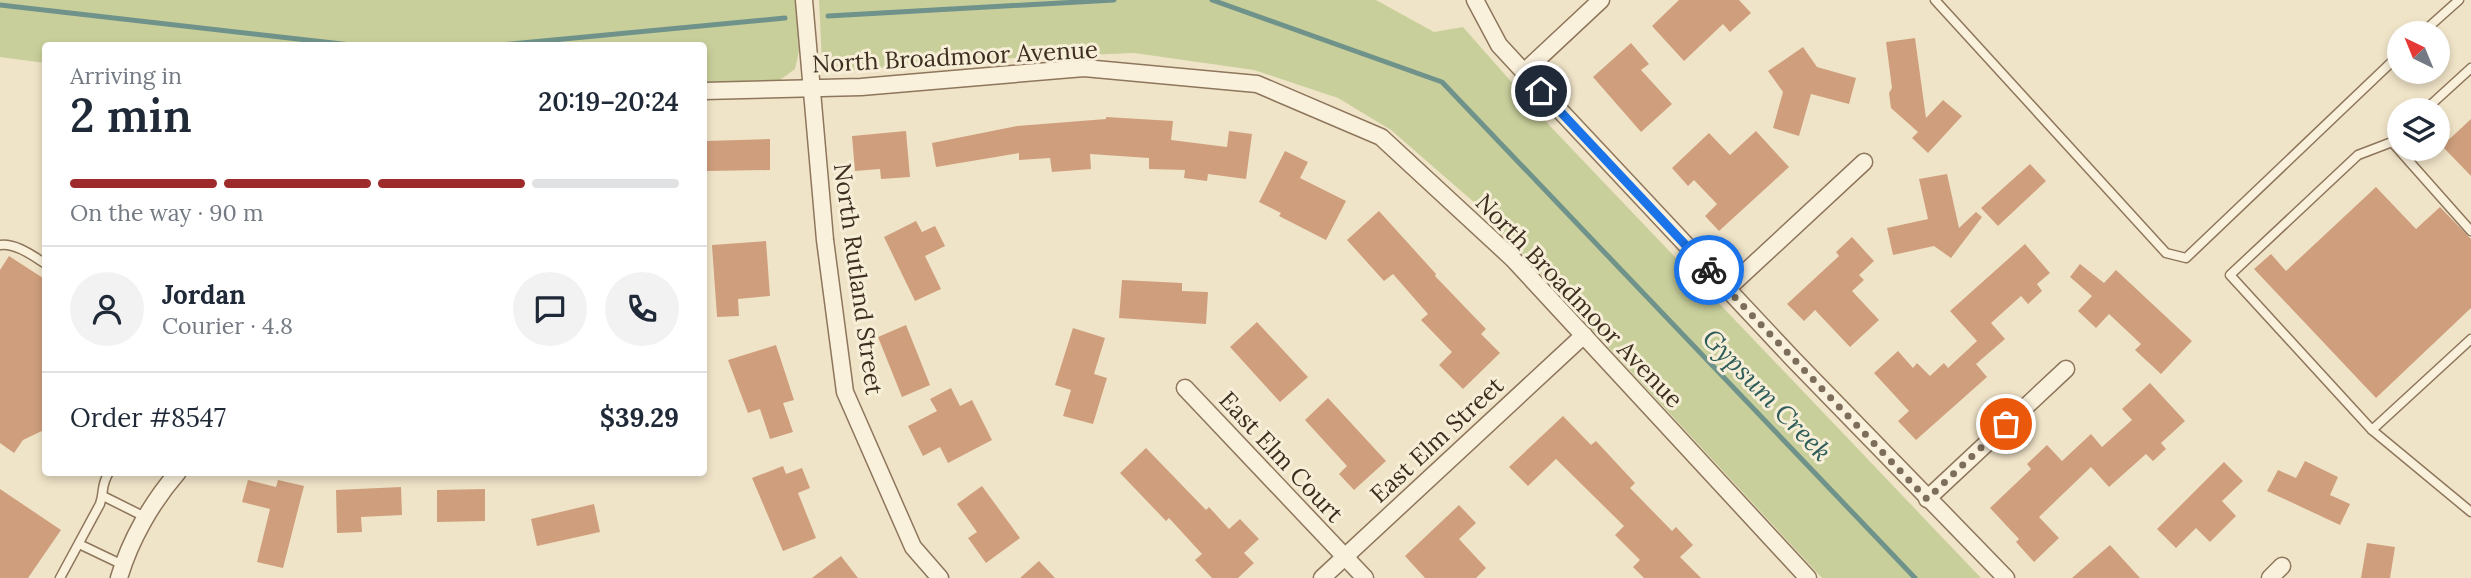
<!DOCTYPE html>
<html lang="en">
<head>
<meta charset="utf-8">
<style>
	:root { --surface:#fff; --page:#f2f2f3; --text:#1f2937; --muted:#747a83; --line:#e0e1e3; --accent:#9e2a2b }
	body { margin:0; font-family:Lora,serif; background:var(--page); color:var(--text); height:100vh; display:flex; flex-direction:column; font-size:26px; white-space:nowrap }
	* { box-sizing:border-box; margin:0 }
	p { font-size:23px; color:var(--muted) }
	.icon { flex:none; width:38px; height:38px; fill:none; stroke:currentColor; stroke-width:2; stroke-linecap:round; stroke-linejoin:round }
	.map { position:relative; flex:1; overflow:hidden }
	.side { position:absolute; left:42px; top:42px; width:665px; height:434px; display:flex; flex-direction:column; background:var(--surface); border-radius:7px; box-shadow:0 4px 10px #0003 }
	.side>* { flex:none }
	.needle { width:46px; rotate:317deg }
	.buttons { position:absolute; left:2387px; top:21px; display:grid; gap:14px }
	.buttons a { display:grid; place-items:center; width:63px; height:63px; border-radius:50%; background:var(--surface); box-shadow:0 4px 10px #0003; font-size:35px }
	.pin { position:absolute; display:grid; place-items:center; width:60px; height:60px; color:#fff; margin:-30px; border:4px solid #fff; border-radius:50%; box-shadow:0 2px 7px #0007 }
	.courier { position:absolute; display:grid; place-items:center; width:70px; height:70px; margin:-35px; border:5px solid #1a73e8; border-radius:50%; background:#fff; color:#222; box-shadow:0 2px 9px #0007 }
	.head em { font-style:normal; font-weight:600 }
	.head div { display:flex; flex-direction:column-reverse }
	.head { display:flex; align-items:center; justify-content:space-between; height:119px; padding:0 28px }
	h1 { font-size:46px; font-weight:600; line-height:52px }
	.bar { display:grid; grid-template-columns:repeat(4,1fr); gap:10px 7px; align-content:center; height:84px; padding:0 28px }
	.bar i { height:9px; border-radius:5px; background:var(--line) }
	.bar .selected { background:var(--accent) }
	.bar p { grid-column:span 4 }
	.line { display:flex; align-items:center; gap:18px; padding:0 28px; border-top:2px solid var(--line) }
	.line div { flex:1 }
	.round { display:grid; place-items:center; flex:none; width:74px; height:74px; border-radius:37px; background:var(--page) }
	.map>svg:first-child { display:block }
	.grass { fill:#c9cf9b }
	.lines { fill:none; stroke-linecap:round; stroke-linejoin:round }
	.stream { stroke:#6f938a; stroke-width:5 }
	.building { fill:#cf9f7d }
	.service-casing { stroke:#8d765c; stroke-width:11 }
	.minor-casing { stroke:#8d765c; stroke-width:19 }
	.service { stroke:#faf1dc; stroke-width:8 }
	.minor { stroke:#faf1dc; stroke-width:16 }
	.done { stroke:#7c6e5b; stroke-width:7; stroke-dasharray:0 12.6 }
	.route { stroke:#1a73e8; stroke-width:9 }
	.labels { text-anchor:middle; stroke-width:6; stroke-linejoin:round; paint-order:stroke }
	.street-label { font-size:24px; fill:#3d2e20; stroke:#f7eed8 }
	.water-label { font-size:26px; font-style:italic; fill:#2f5d5a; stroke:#f7eed8 }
</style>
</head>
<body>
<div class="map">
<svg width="2471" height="578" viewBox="0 0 2471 578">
	<rect width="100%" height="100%" fill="#f0e4c8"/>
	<g class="grass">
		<polygon points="0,0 796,0 799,51 795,69 780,80 704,82 704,46 46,46 45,63 0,57"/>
		<polygon points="819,0 1376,0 1434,32 1463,27 1551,127 1981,578 1822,578 1476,204 1391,130 1338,98 1254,70 1134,53 992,59 828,72 822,62"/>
	</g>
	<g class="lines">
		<g class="stream">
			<polyline points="1212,0 1442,82 1915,578"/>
			<polyline points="0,5 360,46"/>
			<polyline points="828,16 1114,0"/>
			<polyline points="489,46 785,18"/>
		</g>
	</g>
	<g class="building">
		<polygon points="1679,0 1739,0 1751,13 1730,32 1723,24 1684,61 1652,26"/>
		<polygon points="1915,38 1926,118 1943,100 1962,116 1928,153 1912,138 1918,132 1891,108 1889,93 1892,88 1886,42"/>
		<polygon points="1631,43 1649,64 1641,70 1672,104 1641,132 1593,77"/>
		<polygon points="1803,47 1817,67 1856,78 1849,104 1811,94 1799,136 1773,128 1783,92 1768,71"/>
		<polygon points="1106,117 1173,121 1171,140 1227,147 1229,131 1252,134 1246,179 1208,174 1207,181 1184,178 1185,170 1149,169 1149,158 1090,154 1091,169 1052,172 1050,158 1019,160 1019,153 936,167 932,143 1017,126 1106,119"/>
		<polygon points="2471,119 2471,176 2442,146"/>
		<polygon points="906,131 910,177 881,179 880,169 855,171 852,136"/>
		<polygon points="1756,131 1789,167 1719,231 1705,216 1717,204 1694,180 1688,186 1672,168 1709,133 1730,155"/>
		<polygon points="770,139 770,170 707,171 706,141"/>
		<polygon points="1285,151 1308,162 1300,178 1346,201 1326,240 1279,216 1281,213 1259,202"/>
		<polygon points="2030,164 2046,181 1998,226 1981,208"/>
		<polygon points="1947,174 1959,228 1976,212 1982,217 1951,258 1934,246 1893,255 1887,228 1928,219 1919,179"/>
		<polygon points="2376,187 2416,229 2440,207 2471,239 2471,308 2376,398 2254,269 2271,254 2286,271"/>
		<polygon points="1379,211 1436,274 1435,276 1486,329 1481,334 1500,353 1463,389 1439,365 1452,352 1421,320 1428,314 1393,274 1384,281 1347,240"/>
		<polygon points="916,221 922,232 935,226 945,246 925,256 941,289 915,301 884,237"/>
		<polygon points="1852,237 1874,261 1859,275 1864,280 1852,291 1879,320 1850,347 1815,310 1804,321 1787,304 1839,256 1836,252"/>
		<polygon points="766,241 770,296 738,299 739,316 717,317 712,245"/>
		<polygon points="2025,244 2050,273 2037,284 2042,291 2028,304 2021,296 1991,323 2005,339 1976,364 1987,377 1916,440 1898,421 1909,411 1874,373 1898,351 1913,368 1917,363 1930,376 1944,363 1948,368 1977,341 1950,311"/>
		<polygon points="9,256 46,280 46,429 23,440 14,453 0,443 0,270"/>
		<polygon points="2080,264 2104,283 2116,270 2192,341 2161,374 2135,350 2141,344 2109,314 2096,328 2078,311 2092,296 2070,277"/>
		<polygon points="1122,280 1182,283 1182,291 1208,292 1206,324 1119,318"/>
		<polygon points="1257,322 1308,377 1280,402 1230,347"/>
		<polygon points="906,325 930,385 902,397 878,337"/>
		<polygon points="1073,328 1105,338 1094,374 1107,378 1093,424 1063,416 1071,390 1055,385"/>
		<polygon points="776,345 794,400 783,403 793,432 770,439 760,409 748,413 728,360"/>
		<polygon points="2150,383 2185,421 2161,443 2166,449 2153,461 2146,454 2109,487 2091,467 2039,517 2059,538 2034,562 2016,542 2019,539 1990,508 2031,469 2027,464 2047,445 2062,461 2091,434 2102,447 2132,420 2122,409"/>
		<polygon points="951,388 960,406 972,400 992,440 948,463 940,447 923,456 908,426 937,411 930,399"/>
		<polygon points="1328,398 1386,461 1354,490 1339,474 1347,466 1305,420"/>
		<polygon points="1563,416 1591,445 1596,441 1635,483 1630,488 1672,531 1676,527 1693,545 1680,557 1701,578 1644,578 1633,567 1640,560 1615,535 1624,526 1556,459 1528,486 1509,467"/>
		<polygon points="1146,448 1206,510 1209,507 1229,529 1240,519 1259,539 1244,553 1254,563 1238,578 1212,578 1195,560 1202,554 1169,518 1166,521 1120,473"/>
		<polygon points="2305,461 2338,477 2330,495 2350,504 2340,525 2267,491 2278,470 2296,478"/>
		<polygon points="2224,462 2243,481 2222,501 2236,516 2210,542 2196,528 2176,548 2157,529"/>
		<polygon points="783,466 786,474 802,468 810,488 798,493 816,538 783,551 752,478"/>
		<polygon points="248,480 276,487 278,480 304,486 283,568 257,562 270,509 242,502"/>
		<polygon points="982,486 1020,538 986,563 968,538 977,532 957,504"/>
		<polygon points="401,487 402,515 361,517 362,532 337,533 336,490"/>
		<polygon points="0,489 61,530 28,578 0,578"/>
		<polygon points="485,489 485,521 437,522 437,490"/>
		<polygon points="594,504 600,532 537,546 531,519"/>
		<polygon points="1459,505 1476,523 1459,539 1486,568 1476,578 1425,578 1405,556"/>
		<polygon points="2367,543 2395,547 2390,578 2361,578"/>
		<polygon points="2110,545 2140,578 2072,578 2088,564"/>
		<polygon points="841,556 858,578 812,578"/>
		<polygon points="1039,561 1055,578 1020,578"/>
	</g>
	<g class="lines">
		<defs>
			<g id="service">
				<polyline points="1935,0 2166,253 2186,258 2399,55"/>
				<polyline points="2422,33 2459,0"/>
				<polyline points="2425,110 2471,68"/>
				<polyline points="2399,135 2392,142 2471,231"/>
				<polyline points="2392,142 2358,155 2230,275 2372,430 2471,339"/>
				<path d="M 0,245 C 16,243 33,256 46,264"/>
				<polyline points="2372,430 2471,512"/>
				<polyline points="103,496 147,518"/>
				<polyline points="79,544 123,565"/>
				<path d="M 60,578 L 100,504 C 105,489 100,488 109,472"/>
			</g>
			<g id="minor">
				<polyline points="804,0 825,240 845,392 913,547 940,578"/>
				<polyline points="1475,0 1499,45 1524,72 1794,360 2006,578"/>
				<polyline points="1524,72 1601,0"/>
				<polyline points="704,91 861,87 1084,68 1257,84 1381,137 1513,259 1808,578"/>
				<polyline points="1727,289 1864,162"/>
				<polyline points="1185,388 1365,578"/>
				<polyline points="1927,499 2066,369"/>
				<path d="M 119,578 C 130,540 152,502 178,472"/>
				<polyline points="1322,578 1584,335"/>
				<polyline points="2270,578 2282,566"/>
			</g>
		</defs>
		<use href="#service" class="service-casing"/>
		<use href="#minor" class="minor-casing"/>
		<use href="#service" class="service"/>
		<use href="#minor" class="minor"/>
	</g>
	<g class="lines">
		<polyline class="done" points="1709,270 1927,499 2006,424"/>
		<polyline class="route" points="1541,91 1709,270"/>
	</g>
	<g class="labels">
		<g class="street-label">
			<text transform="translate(955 57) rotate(-3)" y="8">North Broadmoor Avenue</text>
			<text transform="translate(858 279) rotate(82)" y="8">North Rutland Street</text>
			<text transform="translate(1579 301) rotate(46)" y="8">North Broadmoor Avenue</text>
			<text transform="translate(1437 440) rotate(-43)" y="8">East Elm Street</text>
			<text transform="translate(1281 457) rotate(47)" y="8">East Elm Court</text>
		</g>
		<g class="water-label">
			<text transform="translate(1767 395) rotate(46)" y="9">Gypsum Creek</text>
		</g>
	</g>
</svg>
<div class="buttons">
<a><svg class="needle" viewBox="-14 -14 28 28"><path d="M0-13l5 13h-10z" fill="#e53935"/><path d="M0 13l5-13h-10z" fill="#747a83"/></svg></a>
<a><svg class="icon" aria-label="layers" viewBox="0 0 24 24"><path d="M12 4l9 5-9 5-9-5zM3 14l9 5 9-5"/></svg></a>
</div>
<div class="pin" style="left:2006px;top:424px;background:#ea580c"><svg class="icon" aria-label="bag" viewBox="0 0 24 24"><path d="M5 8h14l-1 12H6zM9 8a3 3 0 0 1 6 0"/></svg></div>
<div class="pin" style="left:1541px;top:91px;background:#1f2937"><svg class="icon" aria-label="home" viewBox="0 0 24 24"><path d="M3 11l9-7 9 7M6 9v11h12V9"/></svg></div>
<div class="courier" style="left:1709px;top:270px"><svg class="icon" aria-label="bike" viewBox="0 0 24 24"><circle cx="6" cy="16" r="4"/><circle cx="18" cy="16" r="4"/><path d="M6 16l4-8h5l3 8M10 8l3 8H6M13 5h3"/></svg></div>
<section class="side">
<div class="head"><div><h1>2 min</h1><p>Arriving in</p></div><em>20:19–20:24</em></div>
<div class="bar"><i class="selected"></i><i class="selected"></i><i class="selected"></i><i></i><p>On the way · 90 m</p></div>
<div class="line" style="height:126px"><a class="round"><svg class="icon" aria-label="person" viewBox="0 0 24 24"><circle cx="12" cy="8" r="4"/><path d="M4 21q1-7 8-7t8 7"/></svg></a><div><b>Jordan</b><p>Courier · 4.8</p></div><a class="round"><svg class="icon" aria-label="chat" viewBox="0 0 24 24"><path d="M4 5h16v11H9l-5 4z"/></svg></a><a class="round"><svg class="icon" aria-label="phone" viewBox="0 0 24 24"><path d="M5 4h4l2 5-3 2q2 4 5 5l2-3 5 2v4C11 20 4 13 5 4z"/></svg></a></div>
<div class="line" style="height:91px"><div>Order #8547</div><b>$39.29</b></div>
</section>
</div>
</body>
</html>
